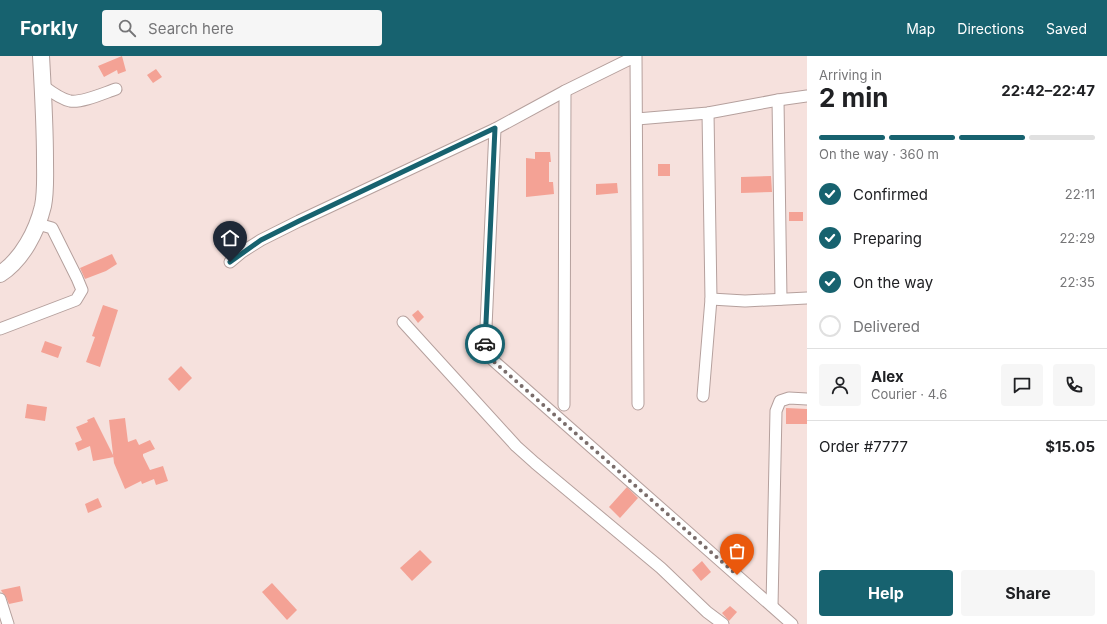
<!DOCTYPE html>
<html lang="en">
<head>
<meta charset="utf-8">
<style>
	:root { --surface:#fff; --page:#f6f6f6; --text:#202124; --muted:#757577; --line:#e0e0e0; --accent:#17626f }
	body { margin:0; font-family:Inter,sans-serif; background:var(--page); color:var(--text); height:100vh; display:flex; flex-direction:column; font-size:15px; white-space:nowrap }
	* { box-sizing:border-box; margin:0 }
	p { font-size:13px; color:var(--muted) }
	.icon { flex:none; width:22px; height:22px; fill:none; stroke:currentColor; stroke-width:2; stroke-linecap:round; stroke-linejoin:round }
	.map { position:relative; flex:1; overflow:hidden }
	.details { display:flex; flex-direction:column; background:var(--surface); width:300px }
	.details>* { flex:none }
	.pin { position:absolute; display:grid; place-items:center; width:34px; height:34px; color:#fff; margin:-41px -17px; border-radius:50% 50% 50% 0; rotate:-45deg; box-shadow:0 0 4px #0007 }
	.pin .icon { rotate:45deg }
	.courier { position:absolute; display:grid; place-items:center; width:40px; height:40px; margin:-20px; border:3px solid #17626f; border-radius:50%; background:#fff; color:#222; box-shadow:0 1px 5px #0007 }
	.summary em { font-style:normal; font-weight:700 }
	.summary div { display:flex; flex-direction:column-reverse }
	.summary { display:flex; align-items:center; justify-content:space-between; height:68px; padding:0 12px }
	h1 { font-size:26px; font-weight:700; line-height:30px }
	.bar { display:grid; grid-template-columns:repeat(4,1fr); gap:6px 4px; align-content:center; height:48px; padding:0 12px }
	.bar i { height:5px; border-radius:3px; background:var(--line) }
	.bar .selected { background:var(--accent) }
	.bar p { grid-column:span 4 }
	.line { display:flex; align-items:center; gap:10px; padding:0 12px; border-top:1px solid var(--line) }
	.line div { flex:1 }
	.round { display:grid; place-items:center; flex:none; width:42px; height:42px; border-radius:4px; background:var(--page) }
	ol { padding:0 12px; list-style:none }
	li { display:flex; align-items:center; gap:12px; height:44px }
	li p { margin-inline-start:auto }
	li .icon { padding:4px; border-radius:50%; background:var(--accent); color:#fff; stroke-width:4 }
	li:last-child { color:var(--muted) }
	li i { width:22px; height:22px; border:2px solid var(--line); border-radius:50% }
	.button { display:flex; gap:8px; margin-top:auto; padding:8px 12px }
	.button a { flex:1; height:46px; border-radius:4px; background:var(--accent); color:#fff; font-size:16px; font-weight:700; line-height:46px; text-align:center }
	.button a+a { background:var(--page); color:var(--text) }
	header { display:flex; align-items:center; gap:24px; box-sizing:border-box; height:56px; padding:0 20px; background:var(--accent); color:#fff }
	header strong { font-size:19px }
	nav { display:flex; gap:22px; margin-inline-start:auto; font-size:14px }
	.search { width:280px; height:36px; background:var(--page); display:flex; align-items:center; gap:10px; box-sizing:border-box; padding:0 14px; border-radius:4px; color:var(--muted); font-size:15px }
	main { display:flex; flex:1; min-height:0 }
	.map>svg:first-child { display:block }
	.building { fill:#f4a295 }
	.lines { fill:none; stroke-linecap:round; stroke-linejoin:round }
	.street-casing { stroke:#b5a09d; stroke-width:13 }
	.secondary-casing { stroke:#b5a09d; stroke-width:18 }
	.street { stroke:#fff; stroke-width:11 }
	.secondary { stroke:#fff; stroke-width:16 }
	.done { stroke:#7a6d6b; stroke-width:4; stroke-dasharray:0 7.2 }
	.route { stroke:#17626f; stroke-width:5 }
</style>
</head>
<body>
<header>
<strong>Forkly</strong>
<div class="search"><svg class="icon" aria-label="search" viewBox="0 0 24 24"><circle cx="10" cy="10" r="6"/><path d="M15 15l6 6"/></svg>Search here</div>
<nav><a>Map</a><a>Directions</a><a>Saved</a></nav>
</header>
<main>
<div class="map">
<svg width="807" height="568" viewBox="0 0 807 568">
	<rect width="100%" height="100%" fill="#f6e1dd"/>
	<g class="building">
		<polygon points="122,0 126,15 118,18 117,14 104,21 98,10"/>
		<polygon points="156,13 162,21 153,27 147,19"/>
		<polygon points="535,96 550,96 551,106 549,106 549,126 553,126 554,138 526,141 526,102 535,103"/>
		<rect x="658" y="108" width="12" height="12"/>
		<polygon points="771,120 772,136 741,137 741,121"/>
		<polygon points="617,127 618,137 596,139 596,128"/>
		<rect x="789" y="156" width="14" height="9"/>
		<polygon points="112,198 117,208 106,215 85,223 80,212"/>
		<polygon points="103,249 118,254 100,311 86,306 95,281 92,280"/>
		<polygon points="418,254 424,261 418,267 412,259"/>
		<polygon points="45,285 62,291 58,302 41,296"/>
		<polygon points="181,310 192,322 179,335 168,323"/>
		<polygon points="27,348 47,351 45,365 25,362"/>
		<polygon points="786,352 807,353 807,368 786,368"/>
		<polygon points="94,361 114,401 93,405 90,390 78,395 75,387 82,384 76,371 88,366 87,364"/>
		<polygon points="125,362 128,386 136,383 139,389 150,384 155,393 143,398 143,400 150,414 163,410 168,425 156,429 154,423 142,428 141,425 125,433 114,407 109,364"/>
		<polygon points="627,431 638,442 620,462 609,451"/>
		<polygon points="98,442 102,451 88,457 85,448"/>
		<polygon points="420,494 432,506 412,525 400,512"/>
		<polygon points="702,505 711,516 701,525 692,514"/>
		<polygon points="272,527 297,554 287,564 262,536"/>
		<polygon points="20,530 23,545 9,548 6,541 2,536 1,534"/>
		<polygon points="730,550 737,556 729,565 722,557"/>
	</g>
	<g class="lines">
		<defs>
			<g id="street">
				<path d="M 42,29 C 50,35 60,43 70,45 C 82,47 104,37 116,33"/>
				<polyline points="778,44 781,243"/>
				<polyline points="637,63 708,57 778,44 807,40"/>
				<polyline points="495,73 485,293 487,299 792,568"/>
				<polyline points="230,206 242,196 261,184 299,165 495,73 565,35 636,0 638,348"/>
				<polyline points="711,243 745,245 807,242"/>
				<polyline points="403,266 516,390 535,407 661,512 707,556 723,568"/>
				<polyline points="0,273 76,244 82,234 77,222 52,172 38,168"/>
				<polyline points="703,340 711,243 708,57"/>
				<polyline points="564,349 565,35"/>
				<polyline points="0,543 8,568"/>
				<polyline points="772,550 776,355 780,345 789,342 807,343"/>
			</g>
			<path id="secondary" d="M 0,218 C 22,204 37,175 43,150 C 46,135 45,119 45,104 C 45,69 43,35 41,0"/>
		</defs>
		<use href="#street" class="street-casing"/>
		<use href="#secondary" class="secondary-casing"/>
		<use href="#street" class="street"/>
		<use href="#secondary" class="secondary"/>
	</g>
	<g class="lines">
		<path class="done" d="M 485,288 C 484,296 488,299 493,305 L 737,519"/>
		<polyline class="route" points="230,206 261,184 299,165 495,72 485,288"/>
	</g>
</svg>
<div class="pin" style="left:737px;top:519px;background:#ea580c"><svg class="icon" aria-label="bag" viewBox="0 0 24 24"><path d="M5 8h14l-1 12H6zM9 8a3 3 0 0 1 6 0"/></svg></div>
<div class="pin" style="left:230px;top:206px;background:#1f2937"><svg class="icon" aria-label="home" viewBox="0 0 24 24"><path d="M3 11l9-7 9 7M6 9v11h12V9"/></svg></div>
<div class="courier" style="left:485px;top:288px"><svg class="icon" aria-label="car" viewBox="0 0 24 24"><path d="M5 17H2v-5l4-1 3-4h7l3 4 3 1v5h-3M9 17h6M6 11h13"/><circle cx="7" cy="17" r="2"/><circle cx="17" cy="17" r="2"/></svg></div>
</div>
<section class="details">
<div class="summary"><div><h1>2 min</h1><p>Arriving in</p></div><em>22:42–22:47</em></div>
<div class="bar"><i class="selected"></i><i class="selected"></i><i class="selected"></i><i></i><p>On the way · 360 m</p></div>
<ol>
<li><svg class="icon" aria-label="check" viewBox="0 0 24 24"><path d="M5 12l5 5 9-10"/></svg>Confirmed<p>22:11</p></li>
<li><svg class="icon" aria-label="check" viewBox="0 0 24 24"><path d="M5 12l5 5 9-10"/></svg>Preparing<p>22:29</p></li>
<li><svg class="icon" aria-label="check" viewBox="0 0 24 24"><path d="M5 12l5 5 9-10"/></svg>On the way<p>22:35</p></li>
<li><i></i>Delivered</li>
</ol>
<div class="line" style="height:72px"><a class="round"><svg class="icon" aria-label="person" viewBox="0 0 24 24"><circle cx="12" cy="8" r="4"/><path d="M4 21q1-7 8-7t8 7"/></svg></a><div><b>Alex</b><p>Courier · 4.6</p></div><a class="round"><svg class="icon" aria-label="chat" viewBox="0 0 24 24"><path d="M4 5h16v11H9l-5 4z"/></svg></a><a class="round"><svg class="icon" aria-label="phone" viewBox="0 0 24 24"><path d="M5 4h4l2 5-3 2q2 4 5 5l2-3 5 2v4C11 20 4 13 5 4z"/></svg></a></div>
<div class="line" style="height:52px"><div>Order #7777</div><b>$15.05</b></div>
<div class="button"><a>Help</a><a>Share</a></div>
</section>
</main>
</body>
</html>
